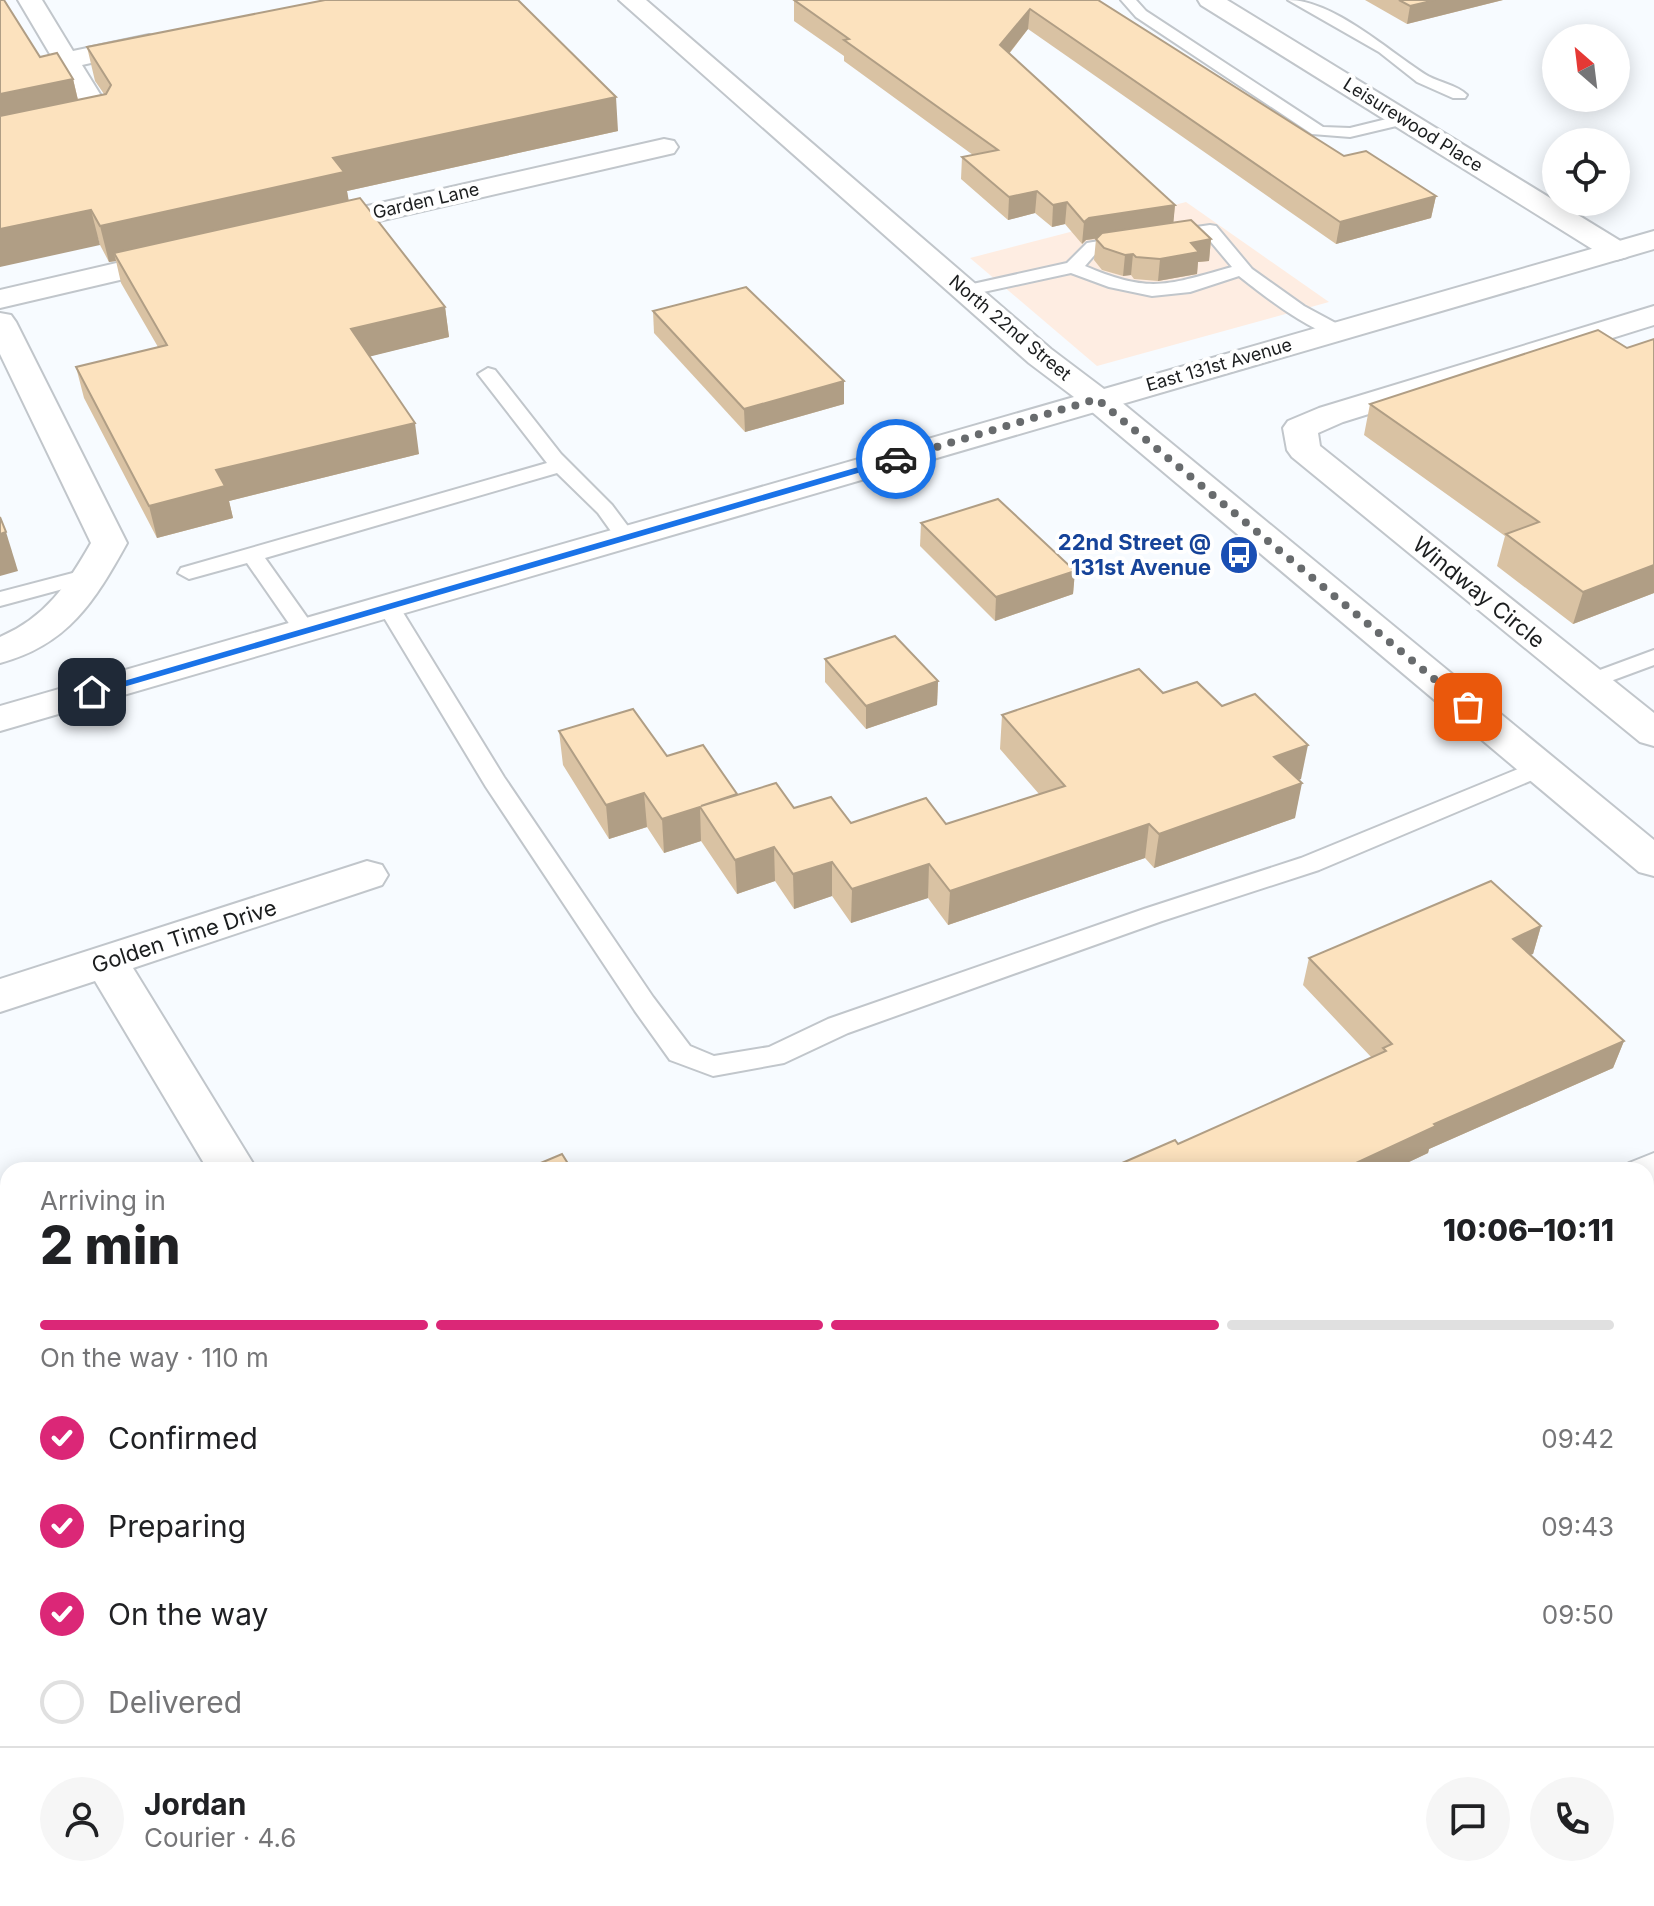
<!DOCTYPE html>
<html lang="en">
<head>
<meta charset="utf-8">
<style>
	:root { --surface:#fff; --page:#f6f6f6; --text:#202124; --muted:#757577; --line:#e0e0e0; --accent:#db2777 }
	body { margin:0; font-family:Inter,sans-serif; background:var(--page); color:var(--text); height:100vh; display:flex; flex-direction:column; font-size:30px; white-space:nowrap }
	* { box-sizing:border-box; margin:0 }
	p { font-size:26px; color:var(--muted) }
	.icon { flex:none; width:44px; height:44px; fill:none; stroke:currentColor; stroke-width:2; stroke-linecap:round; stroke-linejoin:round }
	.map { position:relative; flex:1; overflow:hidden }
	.sheet { position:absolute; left:0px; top:1162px; width:1654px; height:744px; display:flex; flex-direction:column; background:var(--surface); border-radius:24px 24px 0 0; box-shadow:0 4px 20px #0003 }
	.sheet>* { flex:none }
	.needle { width:52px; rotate:332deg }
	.fabs { position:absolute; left:1542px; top:24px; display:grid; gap:16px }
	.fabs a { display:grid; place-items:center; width:88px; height:88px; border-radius:50%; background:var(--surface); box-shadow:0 4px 20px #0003; font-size:40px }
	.pin { position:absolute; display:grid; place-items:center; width:68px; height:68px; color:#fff; margin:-34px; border-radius:16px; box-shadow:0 4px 12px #0006 }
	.courier { position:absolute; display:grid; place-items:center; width:80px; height:80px; margin:-40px; border:6px solid #1a73e8; border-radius:50%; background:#fff; color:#222; box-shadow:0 2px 10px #0007 }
	.overview em { font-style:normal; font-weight:800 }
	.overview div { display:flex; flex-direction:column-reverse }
	.overview { display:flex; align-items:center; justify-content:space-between; height:136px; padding:0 40px }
	h1 { font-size:52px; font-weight:800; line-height:60px }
	.bar { display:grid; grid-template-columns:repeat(4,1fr); gap:12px 8px; align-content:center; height:96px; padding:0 40px }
	.bar i { height:10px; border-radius:6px; background:var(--line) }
	.bar .on { background:var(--accent) }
	.bar p { grid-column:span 4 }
	.line { display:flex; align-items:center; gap:20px; padding:0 40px; border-top:2px solid var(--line) }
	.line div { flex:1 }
	.round { display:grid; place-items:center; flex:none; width:84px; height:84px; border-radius:42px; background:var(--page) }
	ol { padding:0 40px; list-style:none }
	li { display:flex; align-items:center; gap:24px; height:88px }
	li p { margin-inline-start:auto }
	li .icon { padding:8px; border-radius:50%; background:var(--accent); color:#fff; stroke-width:4 }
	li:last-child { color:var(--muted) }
	li i { width:44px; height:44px; border:4px solid var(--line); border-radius:50% }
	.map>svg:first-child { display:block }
	.commercial { fill:#feede2 }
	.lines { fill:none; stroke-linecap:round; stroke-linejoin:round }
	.lane-casing { stroke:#c1c6cb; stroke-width:4 }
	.street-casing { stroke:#c1c6cb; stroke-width:4 }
	.secondary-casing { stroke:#c1c6cb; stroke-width:4 }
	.lane { fill:#fff; fill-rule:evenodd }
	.street { fill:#fff; fill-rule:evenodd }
	.secondary { fill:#fff; fill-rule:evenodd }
	.wall { fill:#d9c2a3 }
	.shaded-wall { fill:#b09e85 }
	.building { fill:#fce2be; stroke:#b09e85; stroke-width:2 }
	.route { fill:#1a73e8 }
	.done { stroke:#686b6d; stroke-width:8; stroke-dasharray:0 14.4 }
	.labels { text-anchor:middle; stroke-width:8; stroke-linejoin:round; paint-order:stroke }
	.far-street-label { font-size:18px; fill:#1b1d1e; stroke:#fff }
	.transit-label { font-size:22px; font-weight:bold; fill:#164399; stroke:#fff; text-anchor:end }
	.street-label { font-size:22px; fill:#1b1d1e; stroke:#fff }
</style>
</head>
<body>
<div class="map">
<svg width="1654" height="1906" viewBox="0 0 1654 1906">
	<rect width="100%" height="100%" fill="#f7fbff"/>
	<polygon class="commercial" points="1186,202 1329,302 1097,366 970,258"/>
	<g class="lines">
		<defs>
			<g id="lane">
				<polygon points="1121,0 1136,0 1146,11 1323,127 1350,128 1403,115 1411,120 1409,123 1350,137 1312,134 1136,17"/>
				<path d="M 1288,0 C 1334,0 1389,52 1428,76 C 1441,83 1457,85 1467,95 L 1465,98 L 1453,98 L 1417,82 L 1379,52 Z"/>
				<path d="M 1210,225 L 1216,226 L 1252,269 L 1304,306 L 1343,327 L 1345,331 L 1343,335 C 1320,341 1258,291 1239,276 L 1190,292 L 1152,296 L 1109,287 L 1071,273 L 965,296 L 956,291 L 959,287 L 1067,263 L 1087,243 L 1093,242 ZM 1206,236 L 1232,267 C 1167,285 1150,294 1085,266 L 1098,251 Z"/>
				<polygon points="488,368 495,370 561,454 612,505 636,537 632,541 618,541 598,513 557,473 265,558 316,630 313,635 297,635 247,563 189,579 178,573 181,568 547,463 478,374"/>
				<polygon points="92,568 100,569 103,574 100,579 0,606 0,592"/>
				<polygon points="388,599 399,606 504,777 653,997 690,1046 714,1056 769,1047 828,1019 1144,909 1301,858 1533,763 1549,763 1553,768 1549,773 1319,870 1162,921 848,1033 784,1063 713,1076 670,1060 635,1011 486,787 377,606"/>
				<polygon points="1654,650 1654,665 1589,689 1581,687 1578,682 1581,677"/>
			</g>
			<g id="street">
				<polygon points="18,0 42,0 73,51 149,35 158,38 162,43 158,48 82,65 116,120 112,126 0,149 0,133 86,115"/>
				<polygon points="1198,0 1227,0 1627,245 1631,251 1627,257 1616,260 1605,257 1201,5"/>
				<polygon points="664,139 674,141 678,147 674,153 314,236 304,233 299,227 304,221 314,218"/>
				<polygon points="177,249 188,252 192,258 188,264 0,308 0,290"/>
				<polygon points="1654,306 1654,325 1343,422 1318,433 1320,446 1654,713 1654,746 1640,742 1292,457 1287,450 1283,428 1288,421 1319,408"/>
				<path d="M 0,313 L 11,315 L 16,322 L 127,543 C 95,601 68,645 0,663 L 0,637 C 46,617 67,585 91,543 L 0,354 Z"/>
				<polygon points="1097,389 1109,392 1654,840 1654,876 1639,872 1085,406 1081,399 1085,392"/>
				<polygon points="367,861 382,865 388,875 382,885 133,968 257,1170 208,1170 95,981 0,1012 0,979"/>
				<polygon points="1654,1153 1654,1192 1646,1195 1646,1170 1625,1170 1629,1163"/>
				<rect x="1646" y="1733" width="8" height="58"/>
				<polygon points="495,1898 559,1898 563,1906 499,1906"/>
				<polygon points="1236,1898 1309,1898 1305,1906 1232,1906"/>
			</g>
			<polygon id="secondary" points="619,0 646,0 1051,349 1104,389 1654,231 1654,249 0,731 0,706 1074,397 1029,363"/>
		</defs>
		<use href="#lane" class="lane-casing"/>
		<use href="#street" class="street-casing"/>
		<use href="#secondary" class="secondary-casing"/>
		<use href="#lane" class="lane"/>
		<use href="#street" class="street"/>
		<use href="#secondary" class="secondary"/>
	</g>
	<g class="wall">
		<polygon points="794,0 1098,0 1344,156 1436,196 1431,218 1336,244 1028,29 1009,54 1175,205 1173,223 1211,239 1209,261 1198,262 1197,274 1158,281 1134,279 1131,275 1123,276 1102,270 1094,260 1096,239 1086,240 1082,244 1065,224 1052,227 1035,213 1008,220 961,179 962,157 973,155 844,61 844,56 794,21"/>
		<polygon points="1365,0 1503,0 1407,24"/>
		<polygon points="87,47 618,131 347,191 348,200 445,307 449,337 370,356 419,454 229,501 233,518 157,538 84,398 76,367 158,347 121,283 116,261 109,262 100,245 40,57 73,79 78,100 104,94 95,81"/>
		<polygon points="653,311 844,404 745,432 654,333"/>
		<polygon points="1654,339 1654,593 1573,624 1497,566 1505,536 1364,435 1370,404 1627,348"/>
		<polygon points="921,523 1075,571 1073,594 995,621 920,546"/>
		<polygon points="825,659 938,681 937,705 866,729 825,682"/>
		<polygon points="1163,693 1301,779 1298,780 1295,818 1154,868 1145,858 948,925 928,898 851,923 832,896 794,909 775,881 737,894 701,841 664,853 647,827 609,839 563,765 559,731 667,756 737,795 851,823 946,824 1039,794 1000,749 1002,715"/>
		<polygon points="1541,926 1533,954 1530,954 1624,1041 1613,1068 1429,1149 1428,1153 1392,1170 1106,1170 1178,1144 1372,1058 1303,985 1309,958"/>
		<polygon points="1006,1898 1064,1898 1049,1906 1010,1906"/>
	</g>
	<g class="shaded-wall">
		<polygon points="1435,0 1503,0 1407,24 1410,6"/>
		<polygon points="1030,9 1028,29 999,66 1000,45"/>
		<polygon points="73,79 81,113 0,130 0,94"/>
		<polygon points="616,97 618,131 347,191 350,207 114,253 116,261 109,262 100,226 333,158"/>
		<polygon points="1037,191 1035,213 1008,220 1009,197"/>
		<polygon points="1436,196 1431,218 1336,244 1340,222"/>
		<polygon points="1067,202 1065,224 1052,227 1053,205"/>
		<polygon points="1175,205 1173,227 1086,240 1082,244 1084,222 1089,218"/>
		<polygon points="91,210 100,245 0,267 0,229"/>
		<polygon points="1211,239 1209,261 1198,262 1197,274 1158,281 1160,259 1191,243"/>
		<polygon points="1133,254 1131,275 1123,276 1125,255"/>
		<polygon points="445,307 449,337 356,360 351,329"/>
		<polygon points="844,381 844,404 745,432 744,409"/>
		<polygon points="415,423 419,454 229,501 233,518 157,538 149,506 216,470"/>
		<polygon points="6,532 18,571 0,576 0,534"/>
		<polygon points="1654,565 1654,593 1573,624 1583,592"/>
		<polygon points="1075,571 1073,594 995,621 996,597"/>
		<polygon points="938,681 937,705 866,729 866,706"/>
		<polygon points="1308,745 1301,779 1268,791 1274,757"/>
		<polygon points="1302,783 1295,818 1154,868 1159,834"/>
		<polygon points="644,793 647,827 609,839 606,805"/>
		<polygon points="700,807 701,841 664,853 662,819"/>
		<polygon points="1149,824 1145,858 948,925 950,891"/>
		<polygon points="774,847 775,881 737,894 735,860"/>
		<polygon points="832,862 832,896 794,909 793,874"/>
		<polygon points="929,864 928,898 851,923 852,889"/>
		<polygon points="1541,926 1533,954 1505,966 1513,939"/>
		<polygon points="1624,1041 1613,1068 1429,1149 1428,1153 1392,1170 1341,1170 1434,1124"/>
		<polygon points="1654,1387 1654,1411 1646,1415 1646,1391"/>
		<polygon points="1023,1898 1064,1898 1049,1906 1022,1906"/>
	</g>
	<g class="building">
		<polygon points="0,0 4,0 40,57 57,53 73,79 0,94"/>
		<polygon points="325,0 518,0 616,97 333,158 344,172 100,226 91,210 0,229 0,116 106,94 111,85 87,47"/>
		<polygon points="794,0 1098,0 1344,156 1366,151 1436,196 1340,222 1030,9 1000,45 1175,205 1089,218 1084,222 1067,202 1053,205 1037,191 1009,197 962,157 998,150 844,40 849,39"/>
		<polygon points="1399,0 1435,0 1410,6"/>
		<polygon points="360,198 445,307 351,329 415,423 216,470 225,486 149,506 76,367 167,345 114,253"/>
		<polygon points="1191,220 1211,239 1191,243 1199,252 1160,259 1136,257 1133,254 1125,255 1104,248 1096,239 1102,233"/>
		<polygon points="746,287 844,381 744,409 653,311"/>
		<polygon points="1598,330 1627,348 1654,339 1654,565 1583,592 1506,534 1539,522 1370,404"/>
		<polygon points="998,499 1075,571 996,597 921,523"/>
		<polygon points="0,517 6,532 0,534"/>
		<polygon points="895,636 938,681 866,706 825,659"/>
		<polygon points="1139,669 1163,693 1197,682 1222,706 1255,694 1308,745 1274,757 1302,783 1159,834 1149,824 950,891 929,864 852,889 832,862 793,874 774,847 735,860 700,807 662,819 644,793 606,805 559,731 633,709 667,756 703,745 737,794 701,806 776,783 794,808 831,797 851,823 926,798 946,824 1065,786 1002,715"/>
		<polygon points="1491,881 1541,926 1513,939 1624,1041 1434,1124 1436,1126 1341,1170 1106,1170 1175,1140 1178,1144 1386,1051 1383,1048 1392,1044 1309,958"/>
		<polygon points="562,1154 572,1170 524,1170"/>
		<polygon points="1654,1250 1654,1387 1646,1391 1646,1255"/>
		<polygon points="8,1418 8,1552 0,1523 0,1421"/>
		<polygon points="79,1898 406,1898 409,1906 81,1906"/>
		<polygon points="1466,1898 1606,1898 1612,1906 1452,1906"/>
	</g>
	<polygon class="route" points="896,456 899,456 899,461 96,695 86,692"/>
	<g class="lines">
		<polyline class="done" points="896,459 1097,399 1468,707"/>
	</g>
	<defs>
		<symbol id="bus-disc" viewBox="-11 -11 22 22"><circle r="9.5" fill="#1a4fb4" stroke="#fff"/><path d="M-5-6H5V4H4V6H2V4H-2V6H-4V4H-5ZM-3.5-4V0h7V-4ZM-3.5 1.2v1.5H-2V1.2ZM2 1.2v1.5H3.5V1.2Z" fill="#fff"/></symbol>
	</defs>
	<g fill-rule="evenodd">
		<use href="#bus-disc" x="1217" y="533" width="44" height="44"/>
	</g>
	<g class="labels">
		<g class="far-street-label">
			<text transform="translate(1413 125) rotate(32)" y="6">Leisurewood Place</text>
			<text transform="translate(426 201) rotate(-13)" y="6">Garden Lane</text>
			<text transform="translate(1010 328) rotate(40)" y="6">North 22nd Street</text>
			<text transform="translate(1219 365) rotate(-16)" y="6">East 131st Avenue</text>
		</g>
		<g class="transit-label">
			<text x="1211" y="550">22nd Street @<tspan x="1211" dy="25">131st Avenue</tspan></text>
		</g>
		<g class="street-label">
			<text transform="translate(1479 592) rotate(39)" y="8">Windway Circle</text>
			<text transform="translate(184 936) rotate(-18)" y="8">Golden Time Drive</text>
		</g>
	</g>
</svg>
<div class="fabs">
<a><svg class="needle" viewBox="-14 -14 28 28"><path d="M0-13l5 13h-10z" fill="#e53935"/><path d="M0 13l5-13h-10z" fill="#757577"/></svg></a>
<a><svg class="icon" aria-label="locate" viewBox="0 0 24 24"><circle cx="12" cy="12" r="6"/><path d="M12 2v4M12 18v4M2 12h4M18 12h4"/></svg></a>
</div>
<div class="pin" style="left:1468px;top:707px;background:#ea580c"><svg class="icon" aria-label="bag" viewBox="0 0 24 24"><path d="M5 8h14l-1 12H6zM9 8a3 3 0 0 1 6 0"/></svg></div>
<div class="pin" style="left:92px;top:692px;background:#1f2937"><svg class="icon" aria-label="home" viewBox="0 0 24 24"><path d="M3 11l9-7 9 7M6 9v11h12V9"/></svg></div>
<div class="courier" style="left:896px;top:459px"><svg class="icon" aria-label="car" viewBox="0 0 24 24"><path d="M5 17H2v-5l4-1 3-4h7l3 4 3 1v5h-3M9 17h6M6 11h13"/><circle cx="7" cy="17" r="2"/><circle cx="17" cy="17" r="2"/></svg></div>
<section class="sheet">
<div class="overview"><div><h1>2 min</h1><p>Arriving in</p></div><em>10:06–10:11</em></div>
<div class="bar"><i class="on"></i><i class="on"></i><i class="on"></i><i></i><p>On the way · 110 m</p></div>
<ol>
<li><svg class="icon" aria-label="check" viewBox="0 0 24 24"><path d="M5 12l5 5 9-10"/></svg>Confirmed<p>09:42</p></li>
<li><svg class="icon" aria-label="check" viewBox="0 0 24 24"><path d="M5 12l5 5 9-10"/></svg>Preparing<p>09:43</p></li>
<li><svg class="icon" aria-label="check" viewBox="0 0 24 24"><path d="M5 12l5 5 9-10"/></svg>On the way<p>09:50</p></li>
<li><i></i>Delivered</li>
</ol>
<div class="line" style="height:144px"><a class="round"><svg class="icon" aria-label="person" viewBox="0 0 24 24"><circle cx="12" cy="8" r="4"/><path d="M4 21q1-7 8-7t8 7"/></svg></a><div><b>Jordan</b><p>Courier · 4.6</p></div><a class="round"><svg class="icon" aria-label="chat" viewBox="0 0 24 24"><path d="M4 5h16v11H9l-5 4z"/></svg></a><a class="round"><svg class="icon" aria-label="phone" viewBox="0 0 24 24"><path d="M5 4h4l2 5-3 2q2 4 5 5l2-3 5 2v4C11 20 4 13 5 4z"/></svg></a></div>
</section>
</div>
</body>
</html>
